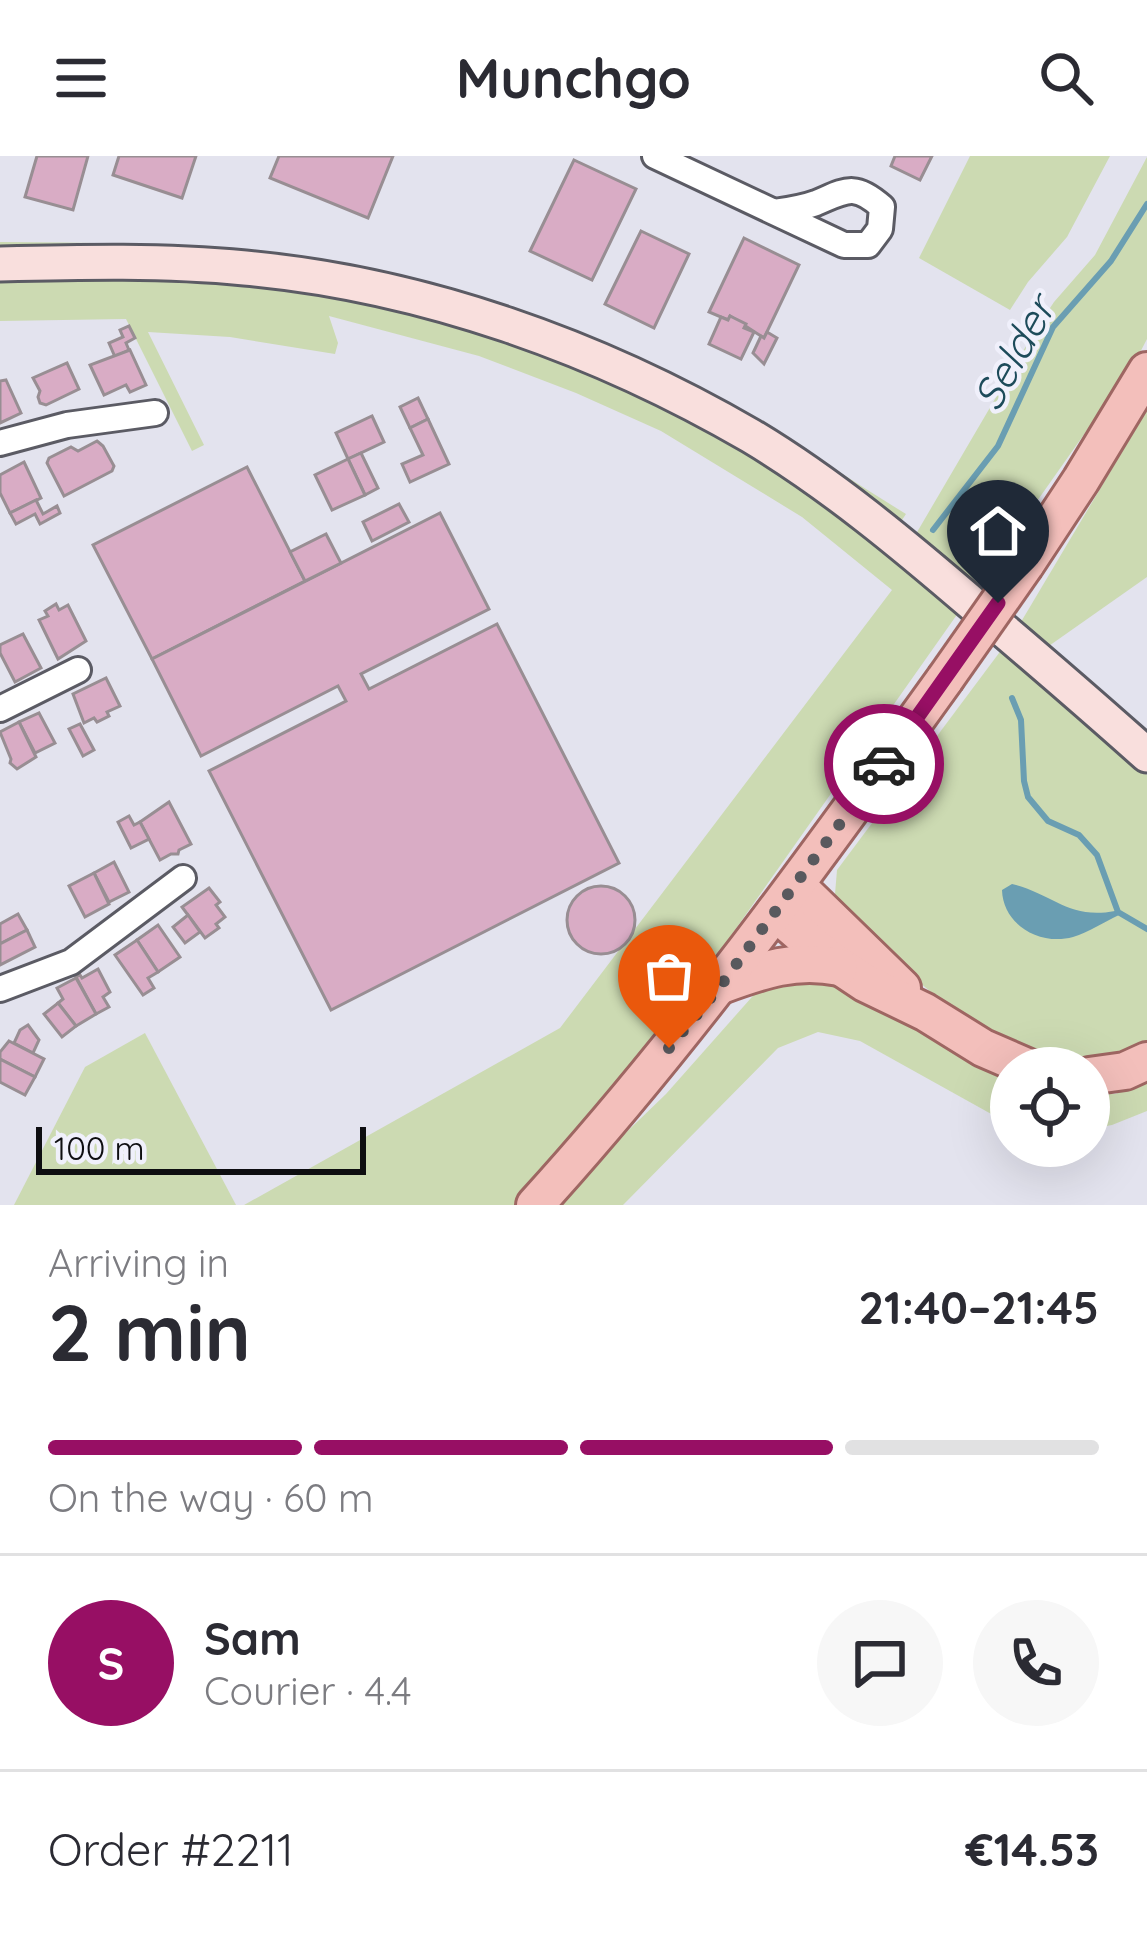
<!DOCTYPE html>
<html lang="en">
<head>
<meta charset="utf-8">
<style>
	:root { --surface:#fff; --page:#f7f7f7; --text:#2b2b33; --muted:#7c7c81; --line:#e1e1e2; --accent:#970f64 }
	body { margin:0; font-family:Quicksand,sans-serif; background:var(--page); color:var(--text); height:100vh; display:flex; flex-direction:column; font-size:45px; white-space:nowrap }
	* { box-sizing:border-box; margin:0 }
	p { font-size:39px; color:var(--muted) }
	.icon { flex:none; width:66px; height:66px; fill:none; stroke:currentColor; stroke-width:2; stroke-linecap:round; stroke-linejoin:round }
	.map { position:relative; height:1049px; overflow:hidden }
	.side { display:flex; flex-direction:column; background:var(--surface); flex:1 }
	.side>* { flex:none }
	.tools { position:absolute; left:990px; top:891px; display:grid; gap:24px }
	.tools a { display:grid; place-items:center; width:120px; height:120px; border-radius:50%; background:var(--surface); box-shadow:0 12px 48px #0002; font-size:60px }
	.scale { position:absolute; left:36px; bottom:30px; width:330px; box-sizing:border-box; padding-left:12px; border:6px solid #0e0e11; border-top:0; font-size:33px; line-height:42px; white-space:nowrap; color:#0e0e11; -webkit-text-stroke:9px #f0f0fb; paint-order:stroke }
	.pin { position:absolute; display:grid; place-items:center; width:102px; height:102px; color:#fff; margin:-123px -51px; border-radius:50% 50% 50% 0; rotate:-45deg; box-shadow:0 0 12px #0007 }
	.pin .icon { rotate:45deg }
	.courier { position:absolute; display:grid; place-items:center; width:120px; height:120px; margin:-60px; border:9px solid #970f64; border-radius:50%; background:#fff; color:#222; box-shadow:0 3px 15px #0007 }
	.head em { font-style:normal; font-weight:700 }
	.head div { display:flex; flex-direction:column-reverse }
	.head { display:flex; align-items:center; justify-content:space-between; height:204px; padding:0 48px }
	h1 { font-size:78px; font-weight:700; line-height:90px }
	.bar { display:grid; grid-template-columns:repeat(4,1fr); gap:18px 12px; align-content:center; height:144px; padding:0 48px }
	.bar i { height:15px; border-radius:9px; background:var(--line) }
	.bar .current { background:var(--accent) }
	.bar p { grid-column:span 4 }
	.line { display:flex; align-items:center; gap:30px; padding:0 48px; border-top:3px solid var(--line) }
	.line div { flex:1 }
	.round { display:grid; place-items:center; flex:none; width:126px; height:126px; border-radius:63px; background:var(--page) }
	header { display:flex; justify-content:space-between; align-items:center; height:156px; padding:0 48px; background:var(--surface); font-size:54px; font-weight:700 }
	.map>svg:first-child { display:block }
	.green { fill:#ccdab2 }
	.water { fill:#6a9eb2 }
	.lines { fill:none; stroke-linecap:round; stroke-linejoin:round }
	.stream { stroke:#6a9eb2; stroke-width:6 }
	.building { fill:#d9acc5; stroke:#988e93; stroke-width:3 }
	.street-casing { stroke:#5b5b64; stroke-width:30 }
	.secondary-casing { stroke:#5b5b64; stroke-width:39 }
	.primary-casing { stroke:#9e6662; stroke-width:42 }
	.street { stroke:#fff; stroke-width:24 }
	.secondary { stroke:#f9dfdd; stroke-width:33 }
	.primary { stroke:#f3bfbb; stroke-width:36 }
	.primary-bridge-casing { stroke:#9e6662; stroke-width:42; stroke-linecap:butt }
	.primary-bridge { stroke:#f3bfbb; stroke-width:36 }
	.done { stroke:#59595e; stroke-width:12; stroke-dasharray:0 21.6 }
	.route { stroke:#970f64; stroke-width:15 }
	.labels { text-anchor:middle; stroke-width:9; stroke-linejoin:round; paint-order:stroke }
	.water-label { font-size:42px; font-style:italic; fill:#1d4b5a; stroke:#f0f0fb }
</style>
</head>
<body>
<header><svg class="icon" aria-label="menu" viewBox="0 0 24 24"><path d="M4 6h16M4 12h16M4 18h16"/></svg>Munchgo<svg class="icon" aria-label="search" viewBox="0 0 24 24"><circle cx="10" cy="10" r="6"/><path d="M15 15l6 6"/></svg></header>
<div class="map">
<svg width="1147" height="1049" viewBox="0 0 1147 1049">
	<rect width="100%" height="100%" fill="#e3e3ee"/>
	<g class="green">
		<polygon points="970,0 1110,0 1067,81 1028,126 1010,154 919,102"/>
		<polygon points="1147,1 1147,183 1135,206 694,832 520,1049 244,1049 560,872 892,434 802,361 661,275 576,237 479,200 329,160 338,187 335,198 230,181 148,176 204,289 192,295 126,163 0,165 0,119 257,125 422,155 637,233 913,383 1036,173 1054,146 1095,99"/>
		<path d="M 0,86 C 121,87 244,86 363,111 C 454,131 545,160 631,198 C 729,240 816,303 906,358 L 898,370 L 518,161 L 0,96 Z"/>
		<polygon points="1147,254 1147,421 1046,492 1018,471"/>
		<polygon points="1005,489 1147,619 1147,894 1114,908 1047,907 966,865 850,769 835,738 837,714"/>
		<polygon points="799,817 843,821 953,893 1011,926 1011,969 860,885 818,876 778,892 623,1049 561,1049 609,993 666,938 759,833"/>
		<polygon points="145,877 236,1049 14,1049 85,911"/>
		<polygon points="1147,927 1147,955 1112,969 1089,973 1089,938 1115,938"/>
	</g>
	<path class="water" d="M 1012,728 C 1053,738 1069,764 1115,755 L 1119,759 C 1104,766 1089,776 1073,781 C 1040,790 1003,769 1002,734 Z"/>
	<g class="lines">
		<g class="stream">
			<polyline points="933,374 998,290 1053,171 1111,105 1147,48"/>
			<polyline points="1012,542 1021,564 1024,625 1028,641 1048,665 1079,679 1097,699 1118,756 1147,773"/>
		</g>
	</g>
	<g class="building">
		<polygon points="37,0 88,0 73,54 25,41"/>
		<polygon points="119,0 196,0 182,42 113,19"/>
		<polygon points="279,0 393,0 368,62 270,22"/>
		<polygon points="895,0 932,0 920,24 891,10"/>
		<polygon points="574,4 636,33 592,124 530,95"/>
		<polygon points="641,75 689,98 654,172 605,148"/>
		<polygon points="744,82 799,109 764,182 730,160 728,164 709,156"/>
		<polygon points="730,160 746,168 744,172 754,176 741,203 709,188 721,161 728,164"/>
		<polygon points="129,170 135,182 126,187 129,194 115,201 109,187 123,181 120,174"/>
		<polygon points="767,176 777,182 764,208 753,197 761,180 764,182"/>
		<polygon points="130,194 146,229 130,236 126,229 104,239 90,209"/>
		<polygon points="67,207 79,233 46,249 40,247 38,241 40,235 33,222"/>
		<polygon points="6,224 21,257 0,267 0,225"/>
		<polygon points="418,242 428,263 410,272 400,251"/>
		<polygon points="372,260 384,286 348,303 336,277"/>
		<polygon points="428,263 449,308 410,326 402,308 423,299 410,272"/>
		<polygon points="97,285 103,290 114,310 112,315 64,340 47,307 49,302 71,291 78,295"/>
		<polygon points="361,297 378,332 365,339 348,303"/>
		<polygon points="348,303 365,339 332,354 315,319"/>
		<polygon points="24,306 41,342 10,357 0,337 0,319"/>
		<polygon points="247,311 305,425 152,503 93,389"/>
		<polygon points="36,344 43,358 57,350 60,357 40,368 35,358 16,368 10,357"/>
		<polygon points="399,348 409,366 372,385 363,366"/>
		<polygon points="440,357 489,453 361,518 369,533 497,468 619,707 331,854 209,615 346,545 338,530 201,600 152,503"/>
		<polygon points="326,378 341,407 305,425 290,396"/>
		<polygon points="56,448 59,454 68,449 86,485 58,503 39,464 48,460 45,455"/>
		<polygon points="23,478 41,512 15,526 0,497 0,489"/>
		<polygon points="106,522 120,550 107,556 109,560 97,566 94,562 84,567 73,538"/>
		<polygon points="39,557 55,587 35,597 19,566"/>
		<polygon points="19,566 36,601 17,613 10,607 11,603 0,576"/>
		<polygon points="80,568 94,594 83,600 69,573"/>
		<polygon points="169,646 191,688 179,694 178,698 171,698 160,704 140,666"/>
		<polygon points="129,660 134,669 140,666 149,683 131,692 118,666"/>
		<polygon points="114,706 129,736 109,746 94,717"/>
		<polygon points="94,717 109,748 85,761 69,730"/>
		<circle cx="601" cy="764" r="34"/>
		<polygon points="209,732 220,746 216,749 225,761 216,768 219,772 205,782 182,751"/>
		<polygon points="18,758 27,774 0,788 0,768"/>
		<polygon points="188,759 200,776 185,787 173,771"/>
		<polygon points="158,769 180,801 158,816 137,784"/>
		<polygon points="27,774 35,791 0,809 0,788"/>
		<polygon points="137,784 158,816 148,822 154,832 143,839 115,799"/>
		<polygon points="98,813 110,836 103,841 109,851 96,858 76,821 80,819 82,822"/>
		<polygon points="76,822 96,858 76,870 58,847 63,843 57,832"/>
		<polygon points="58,847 76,870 62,881 44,858"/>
		<polygon points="28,869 39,884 33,897 14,887 20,874"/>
		<polygon points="9,885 44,903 35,921 0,903 0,896"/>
		<polygon points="0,903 35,921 25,939 0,926"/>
	</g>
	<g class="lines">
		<defs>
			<g id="street">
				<path d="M 655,0 L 844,89 L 868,89 L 880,73 L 882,51 C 854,26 845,35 816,47 C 803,52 788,54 774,56"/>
				<polyline points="0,287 67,269 155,257"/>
				<polyline points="0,553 78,514"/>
				<polyline points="0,833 71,806 183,722"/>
			</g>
			<path id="secondary" d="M 0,108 C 82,106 164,104 245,112 C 422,128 598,191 751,280 C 831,328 904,389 975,450 C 1033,499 1090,548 1147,599"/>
			<g id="primary">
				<polyline points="1025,409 1081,324 1147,215"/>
				<polyline points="796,729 902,832"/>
				<polyline points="775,756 829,803 865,827 925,856 983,892 1029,912"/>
				<path d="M 721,829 C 762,814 796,802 839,811"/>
				<polyline points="1089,920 1125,915 1147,905"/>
				<path d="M 535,1049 C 685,884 815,704 945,523"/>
			</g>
		</defs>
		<use href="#street" class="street-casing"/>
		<use href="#secondary" class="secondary-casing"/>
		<use href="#primary" class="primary-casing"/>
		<use href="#street" class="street"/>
		<use href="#secondary" class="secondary"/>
		<use href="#primary" class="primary"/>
		<defs>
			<polyline id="primary-bridge" points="945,523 1025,409"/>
		</defs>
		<use href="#primary-bridge" class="primary-bridge-casing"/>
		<use href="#primary-bridge" class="primary-bridge"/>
	</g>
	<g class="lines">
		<polyline class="done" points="669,892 721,829 884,608"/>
		<polyline class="route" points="884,608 998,447"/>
	</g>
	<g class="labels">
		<g class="water-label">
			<text transform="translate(1014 197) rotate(-61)" y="15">Selder</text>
		</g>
	</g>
</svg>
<div class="tools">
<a><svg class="icon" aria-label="locate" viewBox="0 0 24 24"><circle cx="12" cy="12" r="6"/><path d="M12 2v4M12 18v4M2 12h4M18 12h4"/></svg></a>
</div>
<div class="scale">100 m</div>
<div class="pin" style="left:669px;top:892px;background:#ea580c"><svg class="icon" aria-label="bag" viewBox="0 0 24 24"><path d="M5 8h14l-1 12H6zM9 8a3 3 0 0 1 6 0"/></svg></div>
<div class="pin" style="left:998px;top:447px;background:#1f2937"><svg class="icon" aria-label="home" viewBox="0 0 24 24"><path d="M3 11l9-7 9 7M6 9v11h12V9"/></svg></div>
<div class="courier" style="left:884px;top:608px"><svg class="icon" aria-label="car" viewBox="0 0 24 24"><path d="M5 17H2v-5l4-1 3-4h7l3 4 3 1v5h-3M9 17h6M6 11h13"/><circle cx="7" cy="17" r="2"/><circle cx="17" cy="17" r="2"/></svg></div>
</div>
<section class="side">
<div class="head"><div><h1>2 min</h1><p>Arriving in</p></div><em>21:40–21:45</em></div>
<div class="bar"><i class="current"></i><i class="current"></i><i class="current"></i><i></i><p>On the way · 60 m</p></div>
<div class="line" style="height:216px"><b class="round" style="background:var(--accent);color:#fff">S</b><div><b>Sam</b><p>Courier · 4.4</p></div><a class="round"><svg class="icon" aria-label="chat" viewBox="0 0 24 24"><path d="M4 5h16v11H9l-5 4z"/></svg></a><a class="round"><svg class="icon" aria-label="phone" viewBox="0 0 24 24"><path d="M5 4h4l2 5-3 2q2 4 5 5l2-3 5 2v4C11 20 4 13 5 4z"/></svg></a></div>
<div class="line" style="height:156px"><div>Order #2211</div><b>€14.53</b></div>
</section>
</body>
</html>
